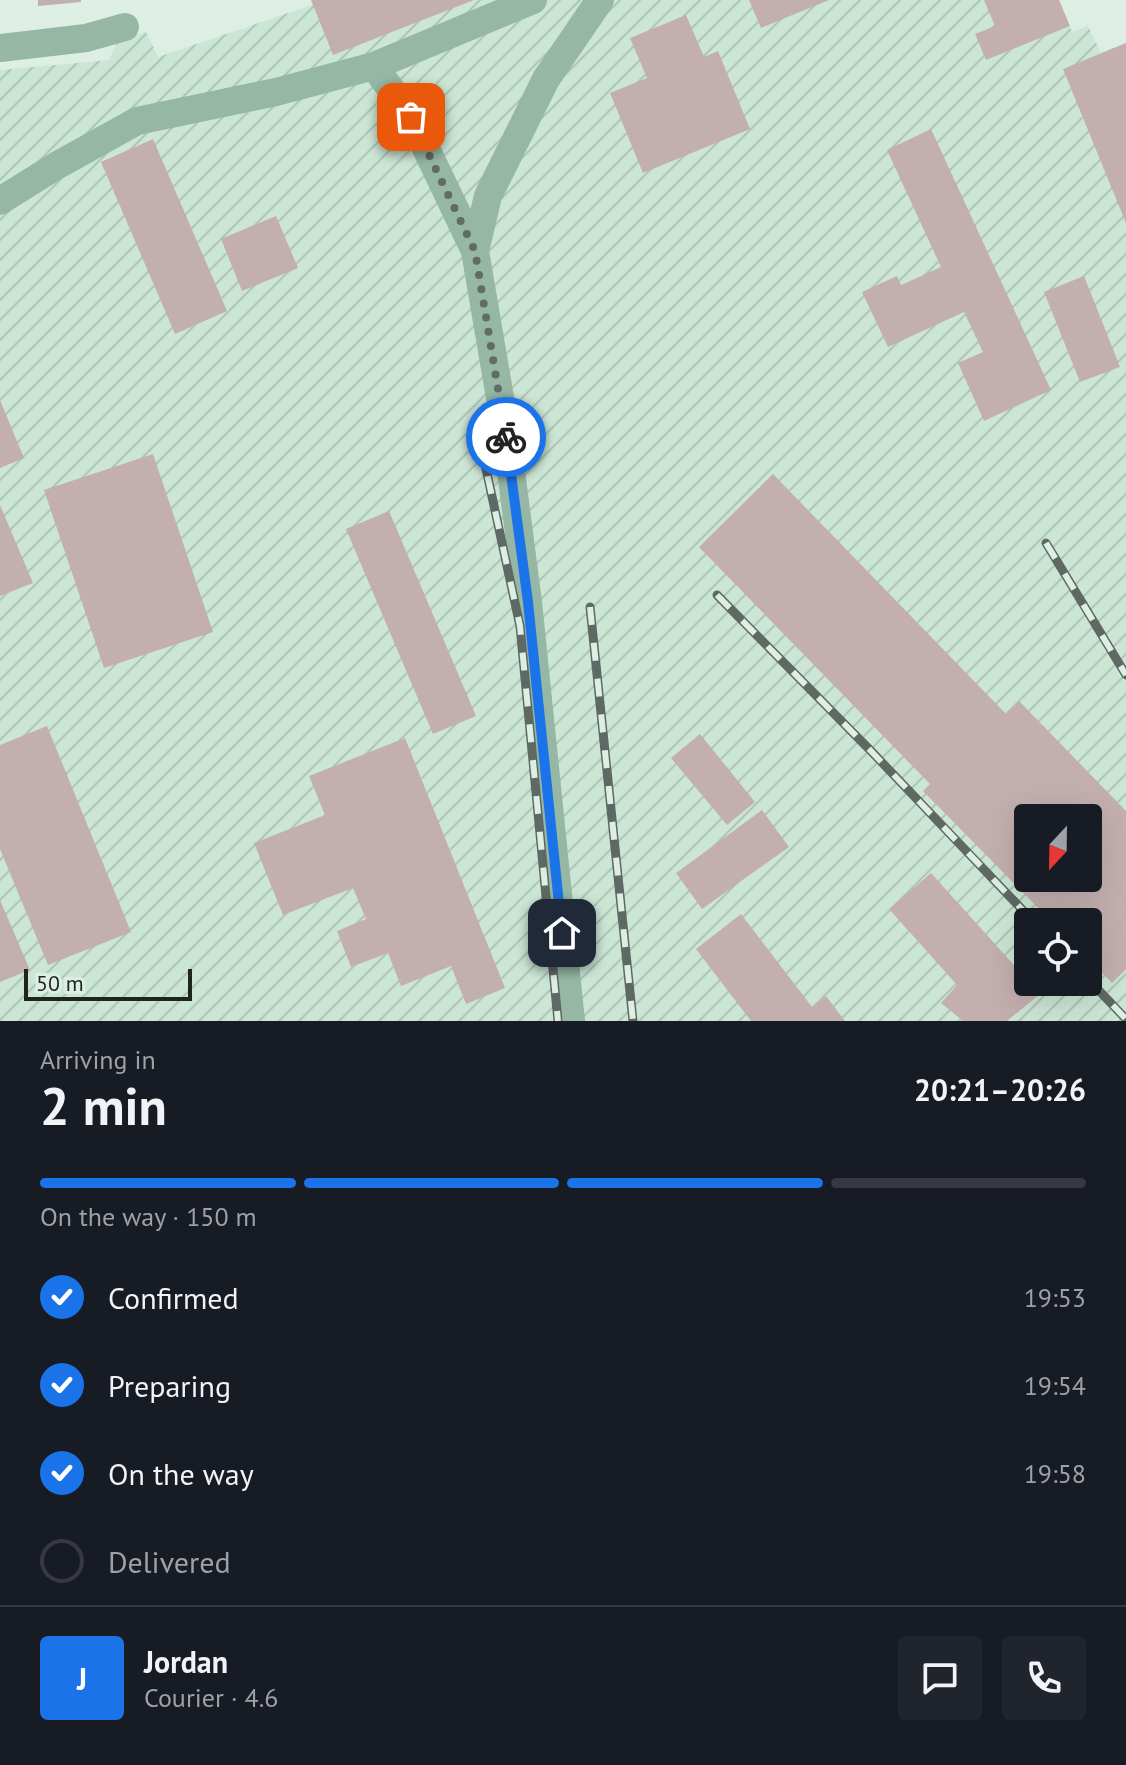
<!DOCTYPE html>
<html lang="en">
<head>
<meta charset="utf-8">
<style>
	:root { --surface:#171b24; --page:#20242c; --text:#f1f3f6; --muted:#9ea1a6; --line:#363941; --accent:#1a73e8 }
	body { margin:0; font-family:"PT Sans",sans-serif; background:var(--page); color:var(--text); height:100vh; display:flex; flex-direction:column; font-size:30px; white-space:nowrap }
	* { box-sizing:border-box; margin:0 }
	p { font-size:26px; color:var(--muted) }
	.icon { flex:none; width:44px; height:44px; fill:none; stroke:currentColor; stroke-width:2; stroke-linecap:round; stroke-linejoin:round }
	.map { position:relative; height:1021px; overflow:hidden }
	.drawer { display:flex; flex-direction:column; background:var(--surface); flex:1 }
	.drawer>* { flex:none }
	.needle { width:52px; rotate:202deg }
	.controls { position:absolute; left:1014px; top:804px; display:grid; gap:16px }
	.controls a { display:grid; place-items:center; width:88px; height:88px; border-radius:8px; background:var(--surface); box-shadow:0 8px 32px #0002; font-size:40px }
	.scale { position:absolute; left:24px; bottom:20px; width:168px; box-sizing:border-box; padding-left:8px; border:4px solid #1e2521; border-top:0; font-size:22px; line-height:28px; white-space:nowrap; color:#1e2521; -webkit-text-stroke:6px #ddefe4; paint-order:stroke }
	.pin { position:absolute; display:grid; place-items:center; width:68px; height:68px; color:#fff; margin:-34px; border-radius:16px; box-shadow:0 4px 12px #0006 }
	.courier { position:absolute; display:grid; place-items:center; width:80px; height:80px; margin:-40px; border:6px solid #1a73e8; border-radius:50%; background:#fff; color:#222; box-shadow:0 2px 10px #0007 }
	.summary em { font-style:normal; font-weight:700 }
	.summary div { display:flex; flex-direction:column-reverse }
	.summary { display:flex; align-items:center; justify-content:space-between; height:136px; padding:0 40px }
	h1 { font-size:52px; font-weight:700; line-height:60px }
	.bar { display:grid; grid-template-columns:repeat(4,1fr); gap:12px 8px; align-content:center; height:96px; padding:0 40px }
	.bar i { height:10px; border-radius:6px; background:var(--line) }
	.bar .current { background:var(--accent) }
	.bar p { grid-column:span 4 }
	.line { display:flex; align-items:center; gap:20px; padding:0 40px; border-top:2px solid var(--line) }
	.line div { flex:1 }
	.round { display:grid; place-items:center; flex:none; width:84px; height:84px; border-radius:8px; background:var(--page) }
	ol { padding:0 40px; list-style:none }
	li { display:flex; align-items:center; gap:24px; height:88px }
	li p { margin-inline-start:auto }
	li .icon { padding:8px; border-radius:50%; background:var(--accent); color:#fff; stroke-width:4 }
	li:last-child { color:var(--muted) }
	li i { width:44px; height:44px; border:4px solid var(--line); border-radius:50% }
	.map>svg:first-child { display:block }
	.industrial { fill:url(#industrial-furrows); fill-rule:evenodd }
	.building { fill:#c4afaf; fill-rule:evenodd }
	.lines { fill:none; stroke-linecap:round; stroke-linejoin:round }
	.minor { stroke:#95b7a3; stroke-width:28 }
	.rail-casing { stroke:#5f6963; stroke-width:9 }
	.rail { stroke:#ddefe4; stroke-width:6; stroke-dasharray:18; stroke-linecap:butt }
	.done { stroke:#616c65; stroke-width:8; stroke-dasharray:0 14.4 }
	.route { stroke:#1a73e8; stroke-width:10 }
</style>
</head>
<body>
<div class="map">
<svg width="1126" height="1021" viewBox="0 0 1126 1021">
	<defs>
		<pattern id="industrial-furrows" width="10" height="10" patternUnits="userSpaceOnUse" patternTransform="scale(2)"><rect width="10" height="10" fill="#cce6d6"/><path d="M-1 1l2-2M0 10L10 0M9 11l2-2" fill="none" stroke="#afc5b7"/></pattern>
	</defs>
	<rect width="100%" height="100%" fill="#ddefe4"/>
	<path class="industrial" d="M 311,0 L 1059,0 L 1072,32 L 1088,26 L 1101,53 L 1126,43 L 1126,1021 L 0,1021 L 0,70 L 109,60 L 118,40 L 146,32 L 158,57 L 312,5 ZM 1028,818 L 1088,818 L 1088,878 L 1028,878 ZM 1028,922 L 1088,922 L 1088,982 L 1028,982 Z"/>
	<g class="building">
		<polygon points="38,0 81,0 81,2 38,6"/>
		<polygon points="311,0 474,0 333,55"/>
		<polygon points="749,0 829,0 761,28"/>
		<polygon points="984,0 1059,0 1070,26 986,60 975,34 995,26"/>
		<polygon points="686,15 704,57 718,51 750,129 643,173 610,93 647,78 630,38"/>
		<polygon points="1126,43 1126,223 1063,69"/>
		<polygon points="931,129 1051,390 984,421 958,363 983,352 964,312 888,347 862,292 897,276 901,285 941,267 887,150"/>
		<polygon points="153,139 227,311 175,334 101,162"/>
		<polygon points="276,216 298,268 242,291 221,239"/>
		<polygon points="1084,276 1120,367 1080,382 1044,292"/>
		<polygon points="0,400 24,458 0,468"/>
		<polygon points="153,454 213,632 104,668 44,490"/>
		<path d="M 773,474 L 1006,714 L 1019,701 L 1126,811 L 1126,969 L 1112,983 L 1088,959 L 1088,922 L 1052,922 L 923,791 L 930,784 L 699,547 ZM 1028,818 L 1088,818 L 1088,878 L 1028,878 Z"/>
		<polygon points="0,505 33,583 0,596"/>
		<polygon points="389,511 476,716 433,734 346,529"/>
		<polygon points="47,726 131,932 48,965 0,849 0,745"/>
		<polygon points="700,734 755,802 727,825 671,758"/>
		<polygon points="405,738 505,988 466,1004 451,966 401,986 388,953 351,967 337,931 366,919 353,888 283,915 254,843 325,815 309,776"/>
		<polygon points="762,810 789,847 702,909 676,873"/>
		<polygon points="931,873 1040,994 1007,1021 963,1021 941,1003 957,985 889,909"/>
		<polygon points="0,900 30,970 0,982"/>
		<polygon points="741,914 812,1007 826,996 845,1021 751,1021 696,949"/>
	</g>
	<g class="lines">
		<g class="minor">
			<polyline points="0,48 86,38 125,27"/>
			<polyline points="374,66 411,117 475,251"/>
			<polyline points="0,201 56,166 137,121 276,92 374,66 533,0"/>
			<polyline points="571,1021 528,602 506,433 475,251 488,196 546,79 600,0"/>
		</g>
		<defs>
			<g id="rail">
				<polyline points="480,441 520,626 558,1021"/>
				<polyline points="1046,543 1126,675"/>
				<polyline points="717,595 871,751 1034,922"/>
				<polyline points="590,607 633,1021"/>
				<polyline points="1088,979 1126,1019"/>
			</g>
		</defs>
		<use href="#rail" class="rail-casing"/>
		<use href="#rail" class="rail"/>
	</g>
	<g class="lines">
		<polyline class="done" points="411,117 475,251 506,437"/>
		<polyline class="route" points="506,437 528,602 562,933"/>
	</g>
</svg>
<div class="controls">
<a><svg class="needle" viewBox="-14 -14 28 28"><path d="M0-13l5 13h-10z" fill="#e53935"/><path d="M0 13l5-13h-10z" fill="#9ea1a6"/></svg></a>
<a><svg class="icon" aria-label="locate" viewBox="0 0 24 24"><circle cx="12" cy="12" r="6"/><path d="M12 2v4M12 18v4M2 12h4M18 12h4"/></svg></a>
</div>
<div class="scale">50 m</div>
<div class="pin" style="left:411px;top:117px;background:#ea580c"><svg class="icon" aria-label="bag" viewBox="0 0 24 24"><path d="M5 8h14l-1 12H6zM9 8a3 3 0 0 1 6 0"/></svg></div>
<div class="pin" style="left:562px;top:933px;background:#1f2937"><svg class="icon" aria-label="home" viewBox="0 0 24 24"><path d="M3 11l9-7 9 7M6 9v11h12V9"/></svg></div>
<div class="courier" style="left:506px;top:437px"><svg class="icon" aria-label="bike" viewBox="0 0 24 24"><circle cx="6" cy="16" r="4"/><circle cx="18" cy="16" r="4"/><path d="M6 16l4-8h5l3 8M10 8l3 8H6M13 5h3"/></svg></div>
</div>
<section class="drawer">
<div class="summary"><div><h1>2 min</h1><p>Arriving in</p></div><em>20:21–20:26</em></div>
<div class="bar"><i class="current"></i><i class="current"></i><i class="current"></i><i></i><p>On the way · 150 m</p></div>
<ol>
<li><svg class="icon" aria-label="check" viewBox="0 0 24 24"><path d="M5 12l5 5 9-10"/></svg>Confirmed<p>19:53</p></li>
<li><svg class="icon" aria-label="check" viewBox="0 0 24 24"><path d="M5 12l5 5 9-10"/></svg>Preparing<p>19:54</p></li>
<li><svg class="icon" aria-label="check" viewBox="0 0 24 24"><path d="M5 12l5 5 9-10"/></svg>On the way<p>19:58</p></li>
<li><i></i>Delivered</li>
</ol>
<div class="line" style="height:144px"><b class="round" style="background:var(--accent);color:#fff">J</b><div><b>Jordan</b><p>Courier · 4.6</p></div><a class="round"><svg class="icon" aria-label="chat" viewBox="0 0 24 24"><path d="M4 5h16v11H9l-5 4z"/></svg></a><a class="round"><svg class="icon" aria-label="phone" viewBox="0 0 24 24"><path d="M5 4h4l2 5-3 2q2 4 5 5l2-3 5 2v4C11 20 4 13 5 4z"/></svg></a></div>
</section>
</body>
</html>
